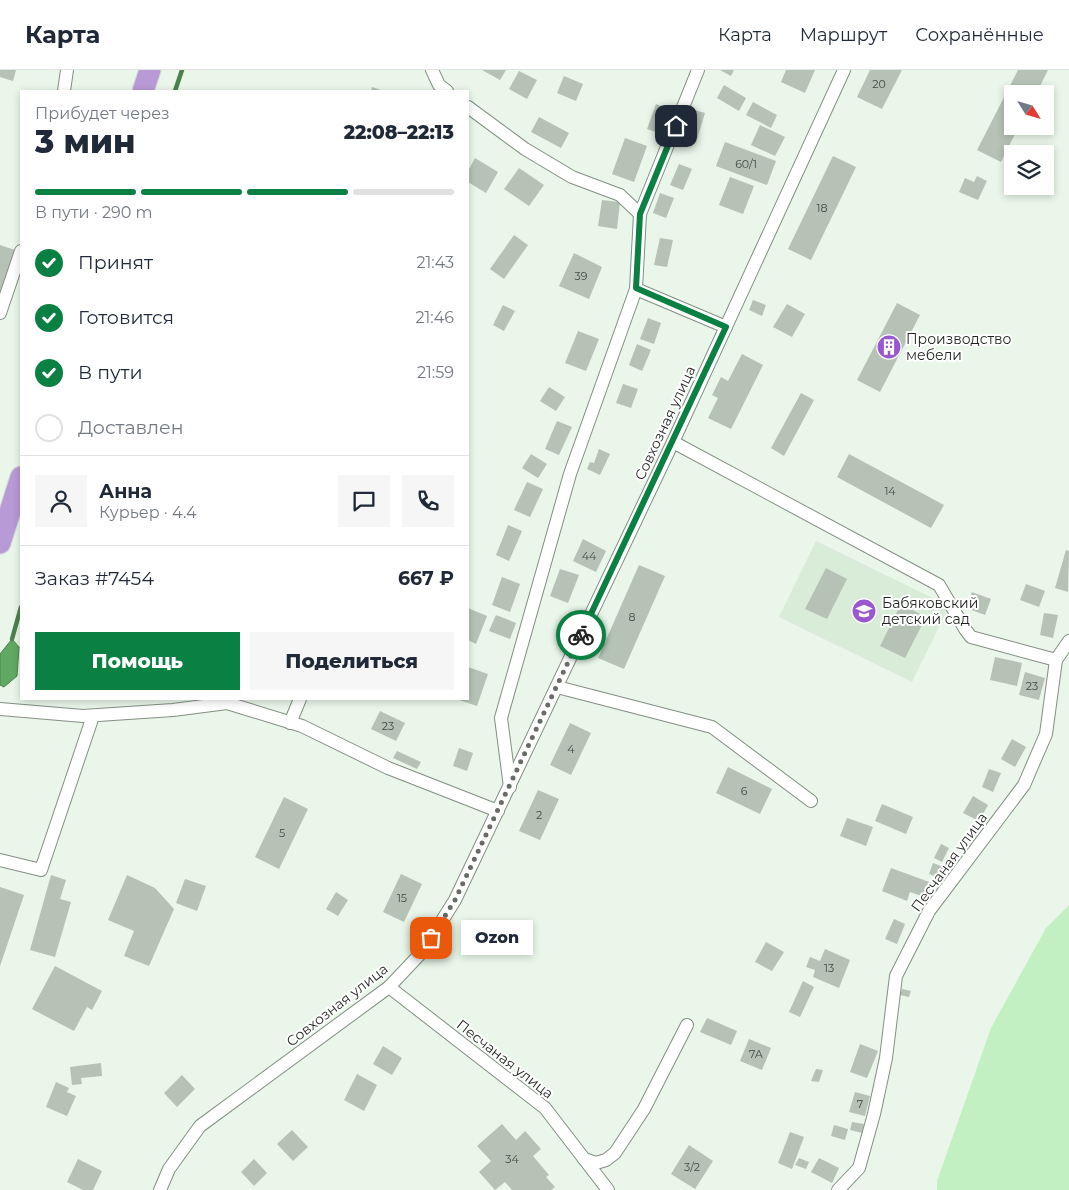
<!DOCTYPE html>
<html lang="ru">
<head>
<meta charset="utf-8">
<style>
	:root { --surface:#fff; --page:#f6f6f7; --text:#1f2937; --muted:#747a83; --line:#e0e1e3; --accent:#0b8043 }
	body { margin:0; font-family:Montserrat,sans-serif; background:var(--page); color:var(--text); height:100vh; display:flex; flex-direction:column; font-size:19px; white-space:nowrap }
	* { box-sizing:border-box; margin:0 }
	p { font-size:16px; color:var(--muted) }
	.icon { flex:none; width:28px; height:28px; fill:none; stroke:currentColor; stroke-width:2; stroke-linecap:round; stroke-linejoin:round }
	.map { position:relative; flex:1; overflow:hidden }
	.sheet { position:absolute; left:20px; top:20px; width:449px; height:610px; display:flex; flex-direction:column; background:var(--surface); border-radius:0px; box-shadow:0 2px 8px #0003 }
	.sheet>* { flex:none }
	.needle { width:32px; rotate:127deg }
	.tools { position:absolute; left:1004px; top:15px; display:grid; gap:10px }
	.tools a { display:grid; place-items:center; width:50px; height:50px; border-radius:0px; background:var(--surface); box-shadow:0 2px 8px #0003; font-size:25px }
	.pin { position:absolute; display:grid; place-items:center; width:42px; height:42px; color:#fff; margin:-21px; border-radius:10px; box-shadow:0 2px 8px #0006 }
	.courier { position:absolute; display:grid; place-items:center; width:50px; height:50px; margin:-25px; border:4px solid #0b8043; border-radius:50%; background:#fff; color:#222; box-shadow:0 1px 6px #0007 }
	.bubble { position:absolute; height:35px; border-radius:0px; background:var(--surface); box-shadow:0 2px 8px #0003; font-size:16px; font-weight:800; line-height:35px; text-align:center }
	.summary em { font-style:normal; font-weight:800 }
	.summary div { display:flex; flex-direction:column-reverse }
	.summary { display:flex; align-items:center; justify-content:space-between; height:85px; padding:0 15px }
	h1 { font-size:32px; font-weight:800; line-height:38px }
	.bar { display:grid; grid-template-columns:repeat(4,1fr); gap:8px 5px; align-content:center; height:60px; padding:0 15px }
	.bar i { height:6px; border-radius:4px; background:var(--line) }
	.bar .on { background:var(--accent) }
	.bar p { grid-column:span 4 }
	.line { display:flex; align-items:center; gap:12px; padding:0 15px; border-top:1px solid var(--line) }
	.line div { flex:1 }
	.round { display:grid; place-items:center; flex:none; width:52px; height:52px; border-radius:0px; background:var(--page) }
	ol { padding:0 15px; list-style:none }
	li { display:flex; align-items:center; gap:15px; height:55px }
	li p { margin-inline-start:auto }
	li .icon { padding:5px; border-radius:50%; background:var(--accent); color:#fff; stroke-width:4 }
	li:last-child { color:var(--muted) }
	li i { width:28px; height:28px; border:2px solid var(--line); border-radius:50% }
	.primary-button { display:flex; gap:10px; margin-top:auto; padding:10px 15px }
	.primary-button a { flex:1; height:58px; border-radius:0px; background:var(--accent); color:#fff; font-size:20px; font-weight:800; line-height:58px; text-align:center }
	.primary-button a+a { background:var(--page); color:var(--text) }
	header { display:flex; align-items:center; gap:30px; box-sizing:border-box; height:70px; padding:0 25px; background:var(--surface); border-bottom:1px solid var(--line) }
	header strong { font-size:24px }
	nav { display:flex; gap:28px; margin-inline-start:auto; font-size:18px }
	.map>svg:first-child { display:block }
	.built { fill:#d9ecd8 }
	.green { fill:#c3f0c3 }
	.water { fill:#61a963; stroke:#4d814f }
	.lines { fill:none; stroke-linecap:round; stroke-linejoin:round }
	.stream { stroke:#4d814f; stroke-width:4.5 }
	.building { fill:#b5c2b5 }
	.minor-casing { stroke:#838f83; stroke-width:14 }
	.trunk-casing { stroke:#d7d7d7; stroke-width:23 }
	.minor { stroke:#fff; stroke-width:12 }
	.trunk { stroke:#b89ad6; stroke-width:21 }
	.done { stroke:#666d66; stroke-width:5; stroke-dasharray:0 9 }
	.route { stroke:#0b8043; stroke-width:6 }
	.labels { text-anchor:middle; stroke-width:4; stroke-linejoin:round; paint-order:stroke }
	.number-label { font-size:11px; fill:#444b44 }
	.poi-label { font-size:14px; fill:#1f231f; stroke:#fff; text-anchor:start }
	.street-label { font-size:14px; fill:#1f231f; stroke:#fff }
</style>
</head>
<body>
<header>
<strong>Карта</strong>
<nav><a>Карта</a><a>Маршрут</a><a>Сохранённые</a></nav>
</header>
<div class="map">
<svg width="1069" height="1120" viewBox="0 0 1069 1120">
	<rect width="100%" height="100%" fill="#e9f6e9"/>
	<polygon class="built" points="816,471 949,536 912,612 779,547"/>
	<polygon class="green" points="1069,835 1069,1120 937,1120 937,1111 991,958 1046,858"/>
	<polygon class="water" points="12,569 19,577 17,606 4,617 0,615 0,584"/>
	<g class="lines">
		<g class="stream">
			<polyline points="175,21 182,0"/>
			<polyline points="12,569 21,537"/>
		</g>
	</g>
	<g class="building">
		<polygon points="0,0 16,0 13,11 0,7"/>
		<polygon points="482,0 506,0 500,10"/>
		<polygon points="720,0 734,0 731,6"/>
		<polygon points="786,0 815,0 805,23 781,12"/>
		<polygon points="870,0 902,0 882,39 857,27"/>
		<polygon points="1018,0 1048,0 1036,24 1012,24 1012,56 1019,56 1001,92 977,80"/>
		<polygon points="519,1 537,10 527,29 509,19"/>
		<polygon points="564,6 583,14 576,31 557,23"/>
		<polygon points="724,15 746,28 739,41 717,28"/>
		<polygon points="372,17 384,21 371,21"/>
		<polygon points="753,32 777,45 771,58 746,45"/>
		<polygon points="656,34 674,41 664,65 647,59"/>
		<polygon points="691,39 705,43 697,69 683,64"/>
		<polygon points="539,47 569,63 561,78 531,62"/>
		<polygon points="760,55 785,67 775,86 751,75"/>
		<polygon points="625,68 647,76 634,112 612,104"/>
		<polygon points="725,72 776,91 767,115 716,96"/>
		<polygon points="833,86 856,97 811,190 788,179"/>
		<polygon points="475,88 498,102 486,123 468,112 468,101"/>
		<polygon points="679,94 692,99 683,120 670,115"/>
		<polygon points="519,98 544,115 529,136 504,119"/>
		<polygon points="977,106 987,111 978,130 959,122 965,108 974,112"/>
		<polygon points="730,107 754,116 743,144 719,135"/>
		<polygon points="660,123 674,128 666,148 653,143"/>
		<polygon points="602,130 620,132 617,159 598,156"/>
		<polygon points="514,165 528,175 504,209 490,199"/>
		<polygon points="660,168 673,170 667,197 654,195"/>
		<polygon points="0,175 21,182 0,240"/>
		<polygon points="574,183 602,197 589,229 559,216"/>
		<polygon points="753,230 766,235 762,246 749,240"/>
		<polygon points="897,233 920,245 880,322 857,310"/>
		<polygon points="787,234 805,244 792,267 773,257"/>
		<polygon points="503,235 515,241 504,261 493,255"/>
		<polygon points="648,248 661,253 654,274 640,269"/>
		<polygon points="578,261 599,269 586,301 565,293"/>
		<polygon points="637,274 651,280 642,301 629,295"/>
		<polygon points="742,284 763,295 731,359 708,348 718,328 712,325 721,307 728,311"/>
		<polygon points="623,314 638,319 631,338 616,333"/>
		<polygon points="549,317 565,327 556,341 540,331"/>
		<polygon points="801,323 814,330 784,386 771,378"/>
		<polygon points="557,351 572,357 559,385 545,379"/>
		<polygon points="599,379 610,384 600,405 587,399 590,392 594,393"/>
		<polygon points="531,384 547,394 538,408 522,398"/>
		<polygon points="849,384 944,435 931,458 837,407"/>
		<polygon points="527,412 543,419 530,447 514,440"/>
		<polygon points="508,455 522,461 509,491 496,485"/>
		<polygon points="583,469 606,481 596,502 573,491"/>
		<polygon points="1066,480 1069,481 1068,522 1055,518"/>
		<polygon points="639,495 665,506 624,599 598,588"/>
		<polygon points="826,498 847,509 827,549 805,539"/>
		<polygon points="560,499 579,505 568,533 550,526"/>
		<polygon points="502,507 520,514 510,542 492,535"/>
		<polygon points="1026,514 1045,521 1039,537 1020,530"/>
		<polygon points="972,522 991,529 985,545 966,538"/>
		<polygon points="901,534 926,547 905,588 880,576"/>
		<polygon points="468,538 487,546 476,574 468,570"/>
		<polygon points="1044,543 1058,545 1053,568 1040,565"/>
		<polygon points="496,545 516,553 510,569 489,561"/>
		<polygon points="995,587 1022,593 1017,616 990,610"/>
		<polygon points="468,597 488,604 477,636 456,629 468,629"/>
		<polygon points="1025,602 1045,608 1039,630 1019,625"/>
		<polygon points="380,641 405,653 396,671 371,659"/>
		<polygon points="570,653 591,663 571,705 550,695"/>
		<polygon points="1012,669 1026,677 1015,697 1001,689"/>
		<polygon points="459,678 473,683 467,701 453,696"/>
		<polygon points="397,681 421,692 417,699 393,688"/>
		<polygon points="728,697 772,719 760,744 716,723"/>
		<polygon points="989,699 1001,703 993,722 982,717"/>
		<polygon points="538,720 559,729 540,770 519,761"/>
		<polygon points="973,726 988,735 979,751 963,743"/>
		<polygon points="284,727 308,739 279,799 255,787"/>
		<polygon points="882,734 913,747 906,764 875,751"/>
		<polygon points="847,748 873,757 866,776 840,766"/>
		<polygon points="941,774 949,778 942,792 934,788"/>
		<polygon points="933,793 946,798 942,809 929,804"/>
		<polygon points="891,798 932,813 927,828 910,822 907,831 882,821"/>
		<polygon points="401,804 422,814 404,852 383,842"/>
		<polygon points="51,805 66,810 60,829 71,832 55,887 30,880"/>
		<polygon points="127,805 155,818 174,839 149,896 124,886 134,861 108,850"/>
		<polygon points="185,809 206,816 197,841 176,833"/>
		<polygon points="0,817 24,825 0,896"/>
		<polygon points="336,822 348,830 338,846 326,839"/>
		<polygon points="894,849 905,854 897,874 885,869"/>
		<polygon points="766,872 784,882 772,901 755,892"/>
		<polygon points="825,879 850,890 839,918 813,907 815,900 806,897 810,887 820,891"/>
		<polygon points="55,896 102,921 92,940 87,937 74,961 32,939"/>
		<polygon points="803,911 814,917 800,947 789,942"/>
		<polygon points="902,919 911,921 909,927 900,925"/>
		<polygon points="707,948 737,961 731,975 700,962"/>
		<polygon points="749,969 771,978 762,1000 740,991"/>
		<polygon points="860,974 878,981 867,1008 850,1002"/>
		<polygon points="383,976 402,988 392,1005 373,994"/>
		<polygon points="101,993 102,1006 81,1008 82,1014 72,1015 70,997"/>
		<polygon points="816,999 823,1000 819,1012 811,1011"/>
		<polygon points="357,1004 377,1015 364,1041 344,1030"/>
		<polygon points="182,1005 195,1019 177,1037 164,1023"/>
		<polygon points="56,1012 69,1018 67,1022 76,1026 67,1046 46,1037"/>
		<polygon points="855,1022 870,1026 865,1046 849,1042"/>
		<polygon points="852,1052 864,1054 862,1063 850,1060"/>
		<polygon points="502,1054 516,1070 525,1061 541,1079 533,1086 549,1105 546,1107 555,1117 551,1120 512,1120 505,1112 495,1120 479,1102 491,1091 477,1076"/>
		<polygon points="834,1055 848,1059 845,1070 831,1066"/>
		<polygon points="292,1060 308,1077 293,1091 277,1074"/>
		<polygon points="790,1062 804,1067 792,1099 778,1093"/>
		<polygon points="689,1075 713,1091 695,1119 671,1104"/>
		<polygon points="799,1088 809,1092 806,1099 795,1095"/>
		<polygon points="819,1088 839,1098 832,1113 811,1102"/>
		<polygon points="78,1089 102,1101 93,1120 83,1120 67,1112"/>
		<polygon points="254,1089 267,1103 254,1116 241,1102"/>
	</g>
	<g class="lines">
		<defs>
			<g id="minor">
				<polyline points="432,0 439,15 447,21"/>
				<polyline points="64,21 67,0"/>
				<polyline points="468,37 525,79 572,107 620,125 640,144"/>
				<polyline points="636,219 726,257"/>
				<polyline points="0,243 21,181"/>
				<polyline points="673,372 939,515 965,559 971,567 1056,590"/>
				<polyline points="557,617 712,657 811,731"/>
				<polyline points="0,639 83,646 173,640 227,633 302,656 388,698 498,741"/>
				<polyline points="290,653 300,629"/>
				<polyline points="510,717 501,648 570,404 636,219 640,144 698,0"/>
				<polyline points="0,790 41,800 93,646"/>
				<polyline points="389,917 545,1038 608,1120"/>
				<polyline points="584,1089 596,1093 606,1090 615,1083 644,1039 687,955"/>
				<polyline points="160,1120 169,1099 200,1056 389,917 423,881 455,830 673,372 844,0"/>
				<polyline points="838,1120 859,1098 874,1044 886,988 896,906 929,841 1024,715 1046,664 1056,590 1069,571"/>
			</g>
			<g id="trunk">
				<polyline points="143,21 150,0"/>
				<polyline points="0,473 21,407"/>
			</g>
		</defs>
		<use href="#minor" class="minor-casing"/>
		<use href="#trunk" class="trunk-casing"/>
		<use href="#minor" class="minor"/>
		<use href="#trunk" class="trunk"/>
	</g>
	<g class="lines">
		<polyline class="done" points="431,868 455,830 581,565"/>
		<polyline class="route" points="581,565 726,257 636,218 640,144 676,56"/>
	</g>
	<defs>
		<symbol id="building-disc" viewBox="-11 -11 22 22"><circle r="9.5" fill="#9858cf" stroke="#fff"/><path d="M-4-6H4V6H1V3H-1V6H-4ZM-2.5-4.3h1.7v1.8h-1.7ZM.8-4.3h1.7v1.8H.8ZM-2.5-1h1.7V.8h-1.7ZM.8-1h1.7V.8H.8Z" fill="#fff"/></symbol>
		<symbol id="school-disc" viewBox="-11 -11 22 22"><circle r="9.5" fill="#9858cf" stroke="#fff"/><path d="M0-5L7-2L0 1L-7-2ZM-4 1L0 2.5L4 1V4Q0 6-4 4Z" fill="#fff"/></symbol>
	</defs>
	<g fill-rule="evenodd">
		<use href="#building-disc" x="875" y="263" width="28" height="28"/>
		<use href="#school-disc" x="850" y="527" width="28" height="28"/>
	</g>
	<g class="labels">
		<g class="number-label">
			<text x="879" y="18">20</text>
			<text x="746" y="98">60/1</text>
			<text x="822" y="142">18</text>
			<text x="581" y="210">39</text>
			<text x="890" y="425">14</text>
			<text x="589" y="490">44</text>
			<text x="632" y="551">8</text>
			<text x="1032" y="620">23</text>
			<text x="388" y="660">23</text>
			<text x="571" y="683">4</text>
			<text x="744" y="725">6</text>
			<text x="539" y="749">2</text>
			<text x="282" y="767">5</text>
			<text x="402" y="832">15</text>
			<text x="829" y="902">13</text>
			<text x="756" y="988">7А</text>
			<text x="860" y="1038">7</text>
			<text x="512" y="1093">34</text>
			<text x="692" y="1101">3/2</text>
		</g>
		<g class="poi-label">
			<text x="906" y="274">Производство<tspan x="906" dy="16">мебели</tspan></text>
			<text x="882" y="538">Бабяковский<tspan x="882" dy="16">детский сад</tspan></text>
		</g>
		<g class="street-label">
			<text transform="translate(665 353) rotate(-65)" y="5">Совхозная улица</text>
			<text transform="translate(949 792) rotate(-54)" y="5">Песчаная улица</text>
			<text transform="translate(337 935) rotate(-38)" y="5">Совхозная улица</text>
			<text transform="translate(505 989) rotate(38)" y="5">Песчаная улица</text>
		</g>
	</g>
</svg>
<div class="tools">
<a><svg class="needle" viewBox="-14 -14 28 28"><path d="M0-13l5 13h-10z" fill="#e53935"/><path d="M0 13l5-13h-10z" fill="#747a83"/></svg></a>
<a><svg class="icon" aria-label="layers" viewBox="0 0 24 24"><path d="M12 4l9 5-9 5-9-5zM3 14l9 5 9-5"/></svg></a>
</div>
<div class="pin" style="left:431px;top:868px;background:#ea580c"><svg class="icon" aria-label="bag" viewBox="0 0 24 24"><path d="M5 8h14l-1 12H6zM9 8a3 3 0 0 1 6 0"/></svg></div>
<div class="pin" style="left:676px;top:56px;background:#1f2937"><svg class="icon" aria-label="home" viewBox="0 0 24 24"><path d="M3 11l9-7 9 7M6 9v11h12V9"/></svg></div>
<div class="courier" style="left:581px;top:565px"><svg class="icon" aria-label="bike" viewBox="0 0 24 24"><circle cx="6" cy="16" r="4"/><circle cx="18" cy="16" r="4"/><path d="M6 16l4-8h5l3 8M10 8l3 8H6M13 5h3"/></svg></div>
<div class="bubble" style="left:461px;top:850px;width:72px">Ozon</div>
<section class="sheet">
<div class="summary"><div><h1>3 мин</h1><p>Прибудет через</p></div><em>22:08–22:13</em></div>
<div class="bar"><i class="on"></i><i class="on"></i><i class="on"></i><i></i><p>В пути · 290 m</p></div>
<ol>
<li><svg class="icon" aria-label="check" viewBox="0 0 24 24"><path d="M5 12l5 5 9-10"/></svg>Принят<p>21:43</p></li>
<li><svg class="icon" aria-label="check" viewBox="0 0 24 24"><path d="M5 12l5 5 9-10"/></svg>Готовится<p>21:46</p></li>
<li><svg class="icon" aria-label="check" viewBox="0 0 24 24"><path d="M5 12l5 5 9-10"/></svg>В пути<p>21:59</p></li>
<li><i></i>Доставлен</li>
</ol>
<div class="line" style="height:90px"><a class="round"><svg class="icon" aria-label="person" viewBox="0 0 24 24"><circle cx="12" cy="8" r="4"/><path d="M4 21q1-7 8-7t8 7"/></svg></a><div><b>Анна</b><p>Курьер · 4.4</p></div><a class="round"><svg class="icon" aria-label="chat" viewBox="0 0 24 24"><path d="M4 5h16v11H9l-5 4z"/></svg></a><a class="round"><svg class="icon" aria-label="phone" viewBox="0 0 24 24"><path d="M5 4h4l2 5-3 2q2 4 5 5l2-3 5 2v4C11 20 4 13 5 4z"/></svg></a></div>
<div class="line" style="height:65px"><div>Заказ #7454</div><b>667 ₽</b></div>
<div class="primary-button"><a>Помощь</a><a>Поделиться</a></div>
</section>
</div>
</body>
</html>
